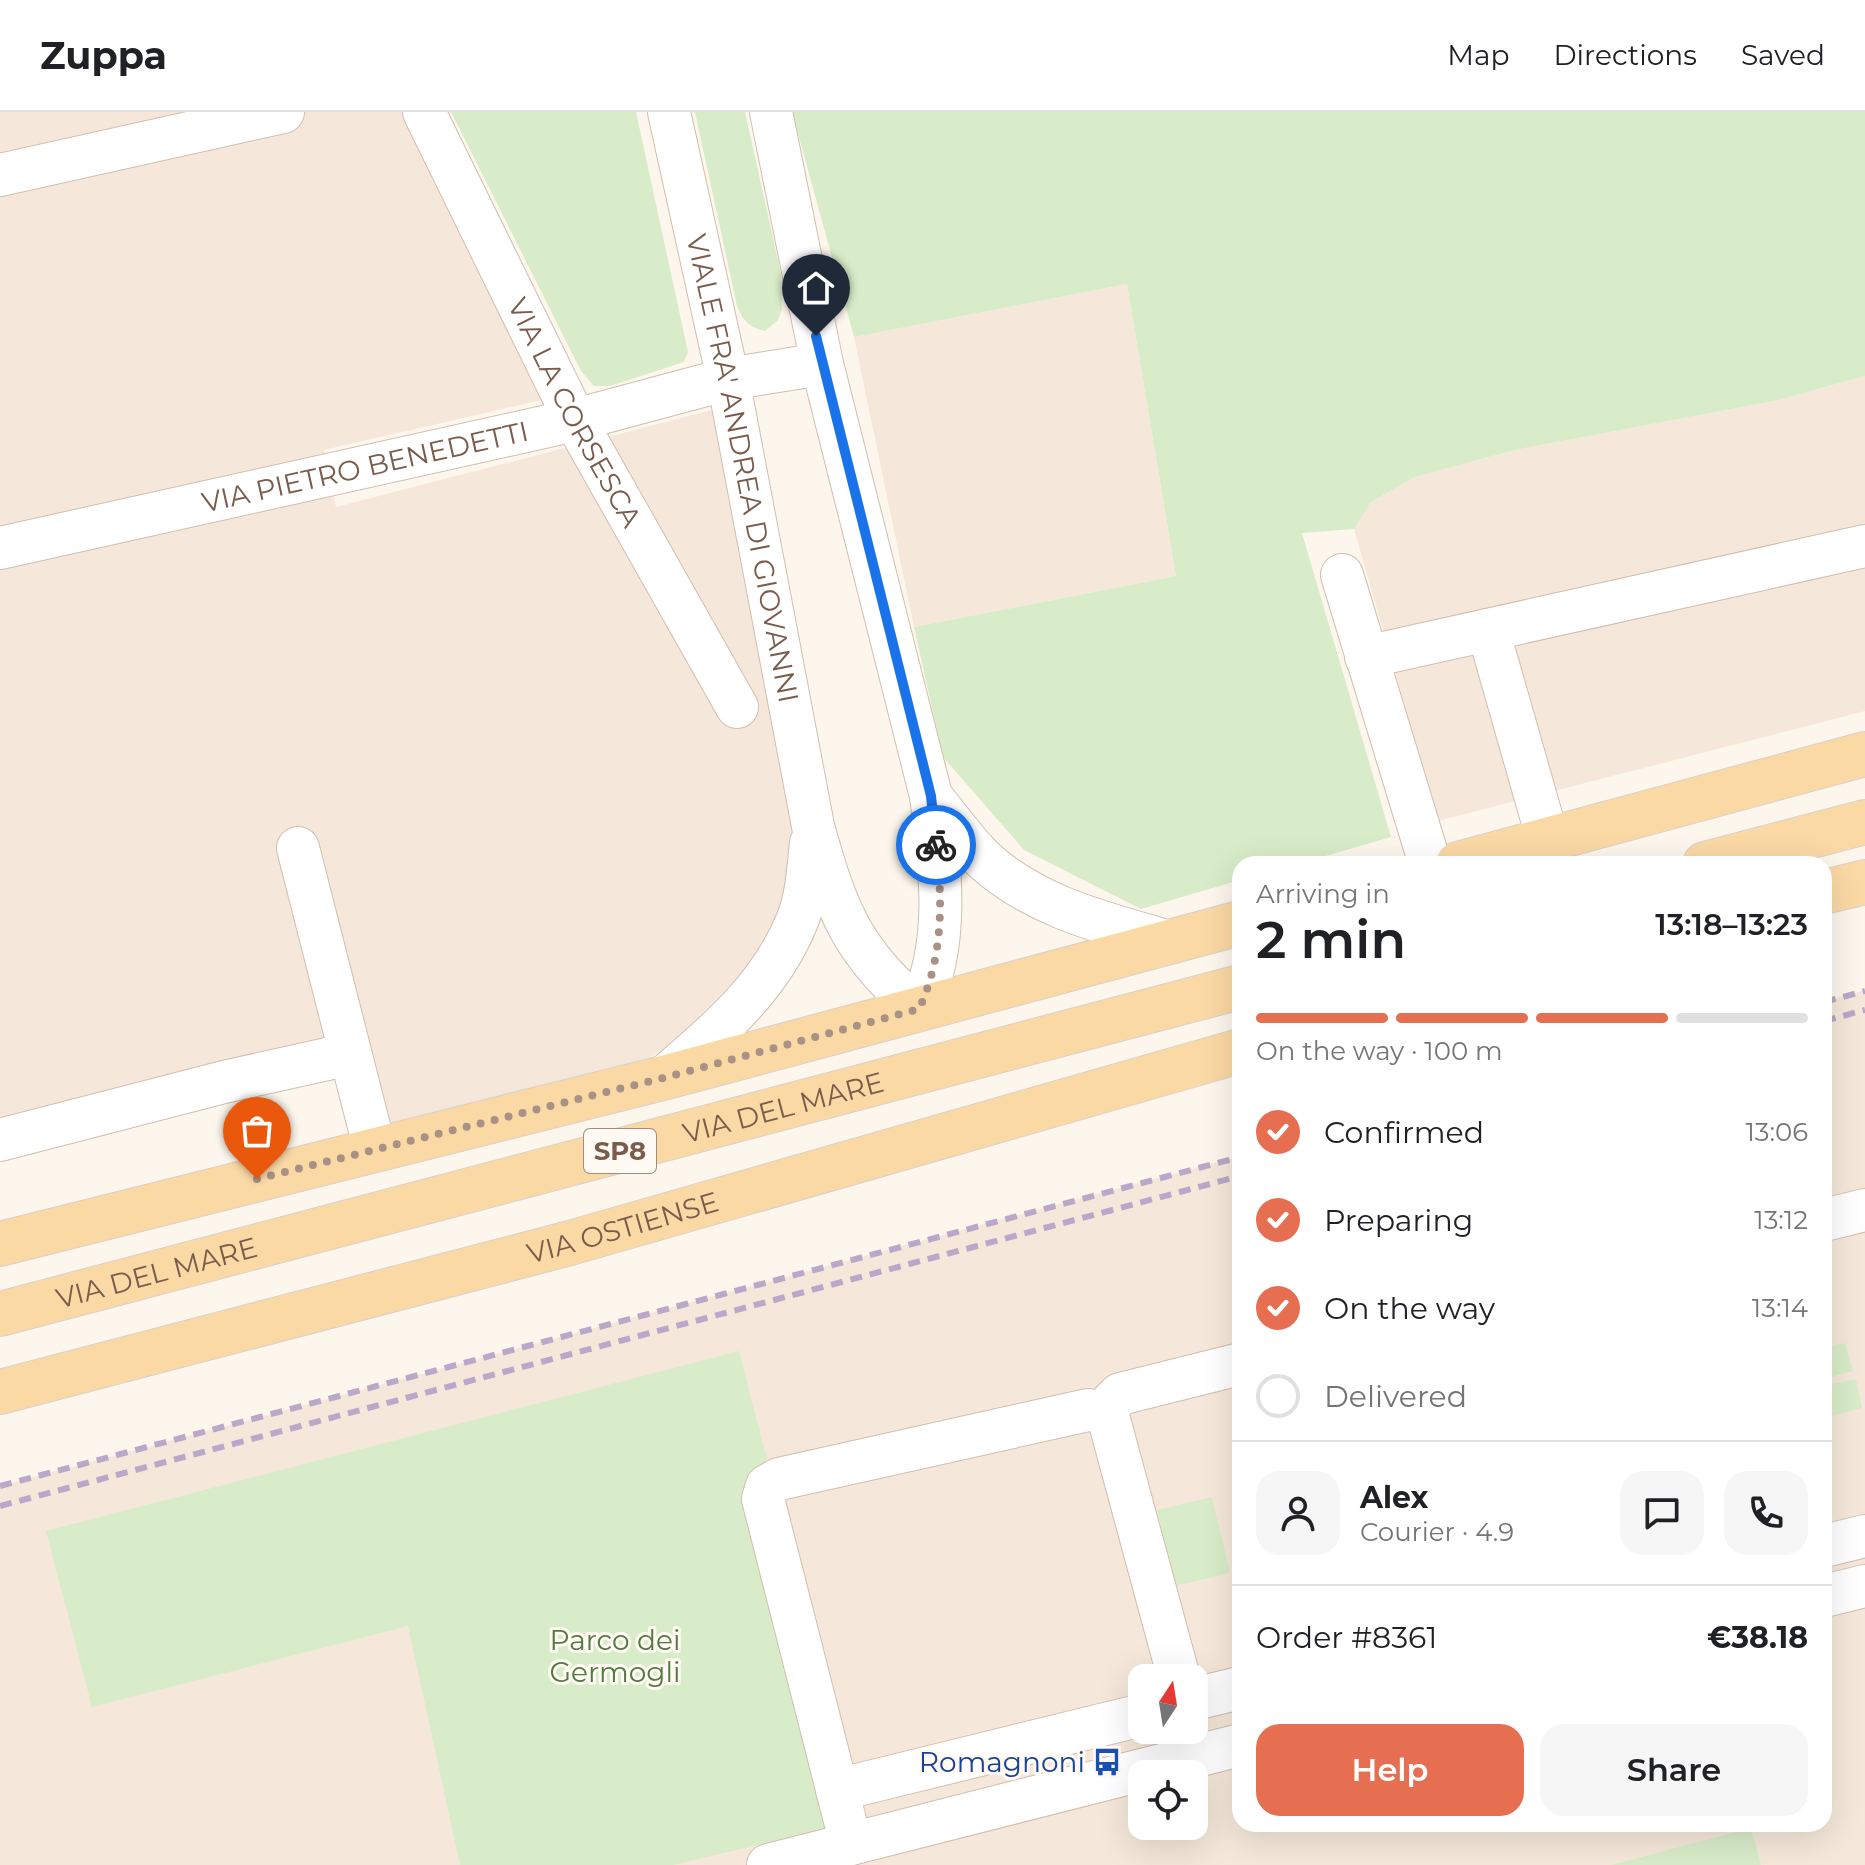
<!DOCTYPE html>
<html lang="en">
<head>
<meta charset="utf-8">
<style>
	:root { --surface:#fff; --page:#f6f6f6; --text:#202124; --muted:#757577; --line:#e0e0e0; --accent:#e76f51 }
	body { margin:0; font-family:Montserrat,sans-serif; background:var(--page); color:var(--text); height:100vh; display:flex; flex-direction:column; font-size:30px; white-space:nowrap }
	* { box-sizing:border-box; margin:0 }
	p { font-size:26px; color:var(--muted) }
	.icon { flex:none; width:44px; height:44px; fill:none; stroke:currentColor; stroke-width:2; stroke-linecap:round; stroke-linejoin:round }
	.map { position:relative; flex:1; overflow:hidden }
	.drawer { position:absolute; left:1232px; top:744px; width:600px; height:976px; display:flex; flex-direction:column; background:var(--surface); border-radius:24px; box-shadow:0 8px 32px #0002 }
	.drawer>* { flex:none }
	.needle { width:52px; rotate:12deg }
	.tools { position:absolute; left:1128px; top:1552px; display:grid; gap:16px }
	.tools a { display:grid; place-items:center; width:80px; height:80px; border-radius:16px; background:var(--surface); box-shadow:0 8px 32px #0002; font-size:40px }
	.pin { position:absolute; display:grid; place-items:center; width:68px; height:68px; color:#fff; margin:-82px -34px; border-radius:50% 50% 50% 0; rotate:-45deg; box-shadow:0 0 8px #0007 }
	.pin .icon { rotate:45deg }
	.courier { position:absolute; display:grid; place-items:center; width:80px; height:80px; margin:-40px; border:6px solid #1a73e8; border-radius:50%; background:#fff; color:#222; box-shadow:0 2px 10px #0007 }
	.summary em { font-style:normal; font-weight:600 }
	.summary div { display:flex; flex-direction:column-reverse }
	.summary { display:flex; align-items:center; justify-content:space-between; height:136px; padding:0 24px }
	h1 { font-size:52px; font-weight:600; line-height:60px }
	.bar { display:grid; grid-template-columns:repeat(4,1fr); gap:12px 8px; align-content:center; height:96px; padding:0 24px }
	.bar i { height:10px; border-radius:6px; background:var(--line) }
	.bar .current { background:var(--accent) }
	.bar p { grid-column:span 4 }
	.line { display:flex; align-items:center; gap:20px; padding:0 24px; border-top:2px solid var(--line) }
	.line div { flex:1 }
	.round { display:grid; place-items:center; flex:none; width:84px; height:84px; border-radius:24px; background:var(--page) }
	ol { padding:0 24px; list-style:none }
	li { display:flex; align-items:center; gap:24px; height:88px }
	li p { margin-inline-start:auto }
	li .icon { padding:8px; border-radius:50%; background:var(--accent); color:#fff; stroke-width:4 }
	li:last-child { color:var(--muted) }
	li i { width:44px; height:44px; border:4px solid var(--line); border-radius:50% }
	.button { display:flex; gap:16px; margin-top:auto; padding:16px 24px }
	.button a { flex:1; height:92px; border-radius:24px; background:var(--accent); color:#fff; font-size:32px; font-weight:600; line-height:92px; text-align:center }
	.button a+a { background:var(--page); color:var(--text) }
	header { display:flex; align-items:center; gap:48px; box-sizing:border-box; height:112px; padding:0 40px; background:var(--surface); border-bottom:2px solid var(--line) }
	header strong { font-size:38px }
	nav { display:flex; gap:44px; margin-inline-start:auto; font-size:28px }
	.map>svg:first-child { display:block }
	.residential { fill:#f5e8da; fill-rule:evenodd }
	.green { fill:#d8ecc9 }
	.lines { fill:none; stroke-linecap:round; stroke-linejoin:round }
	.minor-casing { stroke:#d1beb0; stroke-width:44 }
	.major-casing { stroke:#dad1cd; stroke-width:46 }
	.minor { stroke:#fff; stroke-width:42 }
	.major { stroke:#fbd9a5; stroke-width:44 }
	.rail { stroke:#b9a8c9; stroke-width:6; stroke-dasharray:12 8; stroke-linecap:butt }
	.done { stroke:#a89285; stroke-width:8; stroke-dasharray:0 14.4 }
	.route { stroke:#1a73e8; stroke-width:10 }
	.labels { text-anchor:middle; stroke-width:6; stroke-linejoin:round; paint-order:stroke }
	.shield { fill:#fffaf3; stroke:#a28b7f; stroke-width:2 }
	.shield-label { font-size:26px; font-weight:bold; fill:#7a5c4d }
	.street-label { font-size:28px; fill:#7a5c4d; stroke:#fffaf3 }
	.park-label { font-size:28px; fill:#537a41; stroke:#fffaf3 }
	.transit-label { font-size:28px; fill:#164399; stroke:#fffaf3; text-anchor:end }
</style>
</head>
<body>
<header>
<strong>Zuppa</strong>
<nav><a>Map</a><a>Directions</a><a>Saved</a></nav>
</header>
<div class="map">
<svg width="1865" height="1753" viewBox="0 0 1865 1753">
	<rect width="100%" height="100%" fill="#fdf6ec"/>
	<g class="residential">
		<polygon points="0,0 402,0 546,287 324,338 336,395 712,298 789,651 796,757 780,805 750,850 701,910 640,953 385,1019 367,926 0,1014"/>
		<polygon points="1127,172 1176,464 914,515 854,225"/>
		<polygon points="1865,264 1865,599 1438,709 1354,417 1371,390 1415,365 1515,338 1779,288"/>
		<path d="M 1865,878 L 1865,1753 L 0,1753 L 0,1374 L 1240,1044 L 1240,1712 L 1824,1712 L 1824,889 ZM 1142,1566 L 1194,1566 L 1194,1618 L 1142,1618 ZM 1142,1662 L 1194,1662 L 1194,1714 L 1142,1714 Z"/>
	</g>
	<g class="green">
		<polygon points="451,0 636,0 688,240 684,250 610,274 594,274 581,259"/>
		<path d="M 695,0 L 745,0 L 781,162 L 782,197 L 778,208 L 765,219 C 749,215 743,209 737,194 Z"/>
		<polygon points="792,0 1865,0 1865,264 1779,288 1515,338 1415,365 1371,390 1354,417 1302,421 1391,725 1298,752 1240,752 1240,768 1141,797 1024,738 943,645 914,515 1176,464 1127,172 854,225"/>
		<polygon points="1845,1231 1853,1259 1824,1267 1824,1236"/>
		<polygon points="739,1239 860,1709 673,1753 460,1753 408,1514 92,1595 46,1419"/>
		<polygon points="1856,1267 1862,1296 1824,1306 1824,1274"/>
		<polygon points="1212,1385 1230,1461 1175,1474 1157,1398"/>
		<polygon points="1751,1716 1761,1753 1611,1753"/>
	</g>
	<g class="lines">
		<defs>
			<g id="minor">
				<path id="s1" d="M 424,0 L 575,308 L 737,595"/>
				<path id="s2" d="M 669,0 L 728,267 L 813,714 C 836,797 851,839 919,897 C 951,830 940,755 931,684 L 822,252 L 771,0"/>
				<polyline points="0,63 283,0"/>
				<path id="s3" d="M 0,436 L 575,308 L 728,267 L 822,252"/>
				<polyline points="1342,463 1430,752"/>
				<polyline points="1488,518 1548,728"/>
				<polyline points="1366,545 1865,434"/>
				<path d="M 931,684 C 948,705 964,728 983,747 C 1035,795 1104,811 1170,830"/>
				<polyline points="298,736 375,1038"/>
				<path d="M 663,966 C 716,921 770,876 797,809 C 807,785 808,757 811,731"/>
				<polyline points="0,1028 224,970 350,942"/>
				<polyline points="1824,1108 1865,1098"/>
				<polyline points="1824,1434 1865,1424"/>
				<polyline points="1824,1484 1865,1474"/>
				<polyline points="1179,1566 1108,1304 1110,1292 1120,1282 1240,1252"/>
				<polyline points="1194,1587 1240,1576"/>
				<polyline points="837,1678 1142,1603"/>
				<polyline points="851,1732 763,1387 767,1374 779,1367 1088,1298"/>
				<polyline points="768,1753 1240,1633"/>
			</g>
			<g id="major">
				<polyline points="1458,752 1865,642"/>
				<polyline points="1705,752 1865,710"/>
				<polyline points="1824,780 1865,770"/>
				<polyline points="0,1132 663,966 1240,811"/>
				<path id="s4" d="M 0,1202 L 1240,875"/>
				<path id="s5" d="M 0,1280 L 570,1131 L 1240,939"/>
			</g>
		</defs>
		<use href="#minor" class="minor-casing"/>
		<use href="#major" class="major-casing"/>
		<use href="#minor" class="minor"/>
		<use href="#major" class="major"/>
		<g class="rail">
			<polyline points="1824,890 1865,879"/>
			<polyline points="1824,909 1865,898"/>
			<polyline points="0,1374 1240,1045"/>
			<polyline points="0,1394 1240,1064"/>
		</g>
	</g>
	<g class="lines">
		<path class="done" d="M 257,1067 L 663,966 L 919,897 C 943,846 943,788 936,733"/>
		<polyline class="route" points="816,224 931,684 936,733"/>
	</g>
	<defs>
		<symbol id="bus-bare" viewBox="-9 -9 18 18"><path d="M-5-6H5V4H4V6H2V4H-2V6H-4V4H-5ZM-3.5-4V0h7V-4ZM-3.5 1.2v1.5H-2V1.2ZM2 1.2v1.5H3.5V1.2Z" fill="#1a4fb4" stroke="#fffaf3" stroke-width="2.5" paint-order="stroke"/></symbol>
	</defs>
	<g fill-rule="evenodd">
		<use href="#bus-bare" x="1087" y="1630" width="40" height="40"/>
	</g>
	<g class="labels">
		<rect class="shield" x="584" y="1017" width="72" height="44" rx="6"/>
		<g class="shield-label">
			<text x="620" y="1048">SP8</text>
		</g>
		<g class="street-label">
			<text dy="10" stroke="none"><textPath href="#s1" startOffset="336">VIA LA CORSESCA</textPath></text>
			<text dy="10" stroke="none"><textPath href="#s3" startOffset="374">VIA PIETRO BENEDETTI</textPath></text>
			<text dy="10" stroke="none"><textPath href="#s2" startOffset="364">VIALE FRA' ANDREA DI GIOVANNI</textPath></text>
			<text dy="10" stroke="none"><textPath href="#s4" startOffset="810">VIA DEL MARE</textPath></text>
			<text dy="10" stroke="none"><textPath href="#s5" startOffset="644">VIA OSTIENSE</textPath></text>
			<text dy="10" stroke="none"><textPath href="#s4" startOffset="162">VIA DEL MARE</textPath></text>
		</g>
		<g class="park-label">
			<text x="615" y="1538">Parco dei<tspan x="615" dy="32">Germogli</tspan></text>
		</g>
		<g class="transit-label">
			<text x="1085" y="1660">Romagnoni</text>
		</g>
	</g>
</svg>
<div class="tools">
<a><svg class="needle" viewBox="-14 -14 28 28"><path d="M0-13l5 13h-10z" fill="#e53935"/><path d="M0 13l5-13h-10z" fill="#757577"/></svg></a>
<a><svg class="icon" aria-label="locate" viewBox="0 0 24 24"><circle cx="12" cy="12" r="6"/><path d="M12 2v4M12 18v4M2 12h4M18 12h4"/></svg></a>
</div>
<div class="pin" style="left:257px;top:1067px;background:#ea580c"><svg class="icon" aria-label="bag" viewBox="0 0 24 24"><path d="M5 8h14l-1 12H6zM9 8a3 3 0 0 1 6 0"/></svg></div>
<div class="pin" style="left:816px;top:224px;background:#1f2937"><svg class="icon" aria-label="home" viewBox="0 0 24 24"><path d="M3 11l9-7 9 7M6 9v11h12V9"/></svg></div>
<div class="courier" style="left:936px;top:733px"><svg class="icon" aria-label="bike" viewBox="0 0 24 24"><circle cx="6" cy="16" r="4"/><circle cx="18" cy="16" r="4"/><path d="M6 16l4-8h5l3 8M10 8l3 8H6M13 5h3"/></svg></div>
<section class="drawer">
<div class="summary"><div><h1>2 min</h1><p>Arriving in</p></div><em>13:18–13:23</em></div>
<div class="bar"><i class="current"></i><i class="current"></i><i class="current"></i><i></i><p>On the way · 100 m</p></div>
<ol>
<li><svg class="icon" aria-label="check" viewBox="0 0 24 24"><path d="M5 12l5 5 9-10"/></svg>Confirmed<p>13:06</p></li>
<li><svg class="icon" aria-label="check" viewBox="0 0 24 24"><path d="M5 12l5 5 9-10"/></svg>Preparing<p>13:12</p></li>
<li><svg class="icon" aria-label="check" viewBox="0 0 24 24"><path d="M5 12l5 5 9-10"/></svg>On the way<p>13:14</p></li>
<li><i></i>Delivered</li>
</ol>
<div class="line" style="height:144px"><a class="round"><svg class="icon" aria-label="person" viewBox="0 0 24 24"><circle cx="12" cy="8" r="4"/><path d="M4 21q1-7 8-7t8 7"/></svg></a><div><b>Alex</b><p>Courier · 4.9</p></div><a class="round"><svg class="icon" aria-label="chat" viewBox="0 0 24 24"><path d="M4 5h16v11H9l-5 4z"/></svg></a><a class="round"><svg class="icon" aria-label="phone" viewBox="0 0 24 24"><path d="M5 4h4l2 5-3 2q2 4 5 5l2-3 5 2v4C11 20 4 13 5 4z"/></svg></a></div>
<div class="line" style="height:104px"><div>Order #8361</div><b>€38.18</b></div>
<div class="button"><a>Help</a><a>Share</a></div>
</section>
</div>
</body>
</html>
